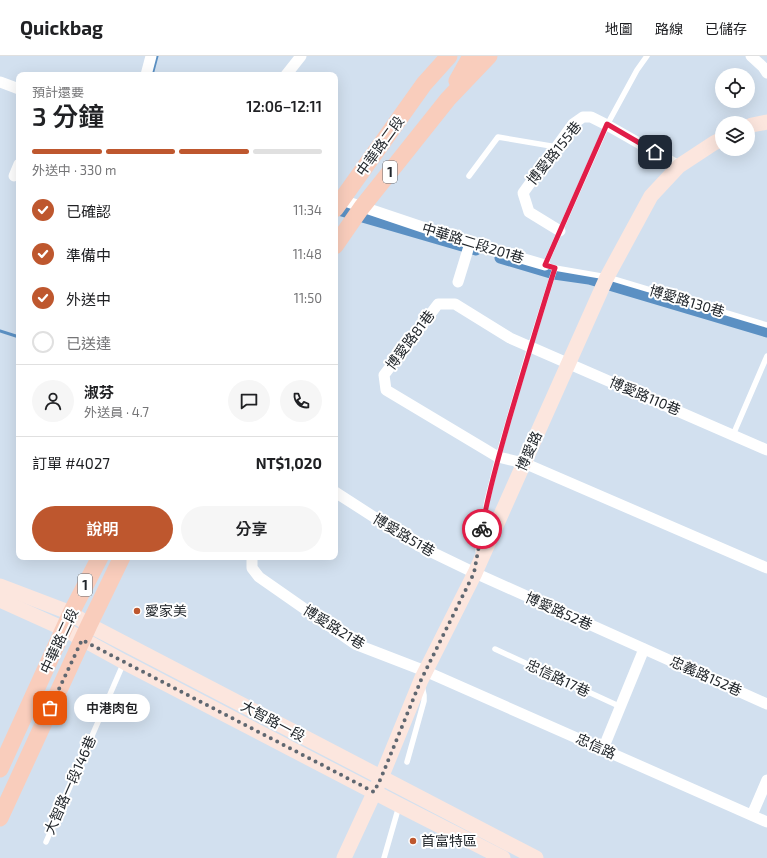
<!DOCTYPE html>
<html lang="zh-TW">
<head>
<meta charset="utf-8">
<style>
	:root { --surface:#fff; --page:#f6f6f6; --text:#202124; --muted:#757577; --line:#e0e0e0; --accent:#be572e }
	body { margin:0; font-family:"Exo 2","Noto Sans TC",sans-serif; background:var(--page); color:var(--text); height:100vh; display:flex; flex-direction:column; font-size:15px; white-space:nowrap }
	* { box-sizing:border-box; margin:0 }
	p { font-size:13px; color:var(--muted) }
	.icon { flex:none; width:22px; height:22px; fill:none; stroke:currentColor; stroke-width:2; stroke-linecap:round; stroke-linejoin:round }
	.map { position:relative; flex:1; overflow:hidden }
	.panel { position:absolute; left:16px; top:16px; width:322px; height:488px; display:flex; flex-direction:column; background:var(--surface); border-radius:8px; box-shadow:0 4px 16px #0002 }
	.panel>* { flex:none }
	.buttons { position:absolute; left:715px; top:12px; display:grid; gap:8px }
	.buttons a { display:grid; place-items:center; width:40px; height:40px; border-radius:50%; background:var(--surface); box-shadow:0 4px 16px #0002; font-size:20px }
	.pin { position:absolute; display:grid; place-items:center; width:34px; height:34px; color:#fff; margin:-17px; border-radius:8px; box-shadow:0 2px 6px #0006 }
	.courier { position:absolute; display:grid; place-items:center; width:40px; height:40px; margin:-20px; border:3px solid #e11d48; border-radius:50%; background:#fff; color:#222; box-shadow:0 1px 5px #0007 }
	.bubble { position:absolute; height:28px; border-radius:14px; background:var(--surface); box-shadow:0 4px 16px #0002; font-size:13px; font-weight:600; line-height:28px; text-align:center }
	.headline em { font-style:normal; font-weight:600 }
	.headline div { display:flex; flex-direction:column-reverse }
	.headline { display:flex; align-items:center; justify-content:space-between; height:68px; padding:0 16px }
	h1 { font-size:26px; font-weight:600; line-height:30px }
	.bar { display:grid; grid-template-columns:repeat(4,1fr); gap:6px 4px; align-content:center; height:48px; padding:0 16px }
	.bar i { height:5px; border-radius:3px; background:var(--line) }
	.bar .on { background:var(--accent) }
	.bar p { grid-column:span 4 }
	.line { display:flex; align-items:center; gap:10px; padding:0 16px; border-top:1px solid var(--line) }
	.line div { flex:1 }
	.round { display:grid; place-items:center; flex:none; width:42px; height:42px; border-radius:21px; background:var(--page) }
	ol { padding:0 16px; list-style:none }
	li { display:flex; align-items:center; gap:12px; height:44px }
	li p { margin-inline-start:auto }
	li .icon { padding:4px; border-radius:50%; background:var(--accent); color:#fff; stroke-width:4 }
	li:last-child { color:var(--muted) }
	li i { width:22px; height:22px; border:2px solid var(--line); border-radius:50% }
	.cta { display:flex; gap:8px; margin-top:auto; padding:8px 16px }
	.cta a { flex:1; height:46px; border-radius:24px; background:var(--accent); color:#fff; font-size:16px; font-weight:600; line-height:46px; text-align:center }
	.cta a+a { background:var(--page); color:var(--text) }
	header { display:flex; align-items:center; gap:24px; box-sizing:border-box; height:56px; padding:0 20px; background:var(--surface); border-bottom:1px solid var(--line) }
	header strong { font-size:19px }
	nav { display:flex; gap:22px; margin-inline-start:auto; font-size:14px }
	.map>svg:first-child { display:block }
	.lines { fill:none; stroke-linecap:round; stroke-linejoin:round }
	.stream { stroke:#5b90c3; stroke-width:3 }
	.canal { stroke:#5b90c3; stroke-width:11 }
	.lane { stroke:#fff; stroke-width:5.5 }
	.street { stroke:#fff; stroke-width:11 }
	.secondary { stroke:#fce6de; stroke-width:15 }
	.primary { stroke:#f9cdbc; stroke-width:17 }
	.done { stroke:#5f6770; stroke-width:4; stroke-dasharray:0 7.2 }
	.route { stroke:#e11d48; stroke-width:5 }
	.poi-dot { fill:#be572e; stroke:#fff; stroke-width:1.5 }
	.labels { text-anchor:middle; stroke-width:4; stroke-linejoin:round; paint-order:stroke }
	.shield { fill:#fff; stroke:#64676b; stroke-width:1 }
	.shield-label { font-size:13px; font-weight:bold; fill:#21262b }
	.street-label { font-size:14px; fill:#21262b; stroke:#fff }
	.poi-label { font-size:14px; fill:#21262b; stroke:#fff; text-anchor:start }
</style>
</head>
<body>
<header>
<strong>Quickbag</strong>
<nav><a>地圖</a><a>路線</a><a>已儲存</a></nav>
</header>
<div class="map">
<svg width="767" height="802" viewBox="0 0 767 802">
	<rect width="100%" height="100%" fill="#d2e0ef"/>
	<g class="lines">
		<g class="stream">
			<polyline points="152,19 157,0"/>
			<polyline points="0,275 19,281"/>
		</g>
		<g class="canal">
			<polyline points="335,153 476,194"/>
			<polyline points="500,202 554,218 589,223 767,276"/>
		</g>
		<g class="lane">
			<polyline points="647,0 637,14 607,69 545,209 555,212 607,221 767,269"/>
			<polyline points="469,120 498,81 557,91"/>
			<polyline points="733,379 767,300"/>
			<polyline points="478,495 487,445 498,401 530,291 555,212"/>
			<polyline points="495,593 621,651"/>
			<polyline points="407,706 424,645 424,639 422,630"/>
			<polyline points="46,786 124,606"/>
			<polyline points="384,802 399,750"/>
		</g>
		<g class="street">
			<polyline points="751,0 763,11 767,17"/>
			<polyline points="146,19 151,0"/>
			<polyline points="286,19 301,0"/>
			<polyline points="0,26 19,33"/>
			<polyline points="14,120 19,108"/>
			<polyline points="336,142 470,187 545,209"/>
			<polyline points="560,175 529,156 523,137 573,68 583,61 591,61 607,69 679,110"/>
			<polyline points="458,226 470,187"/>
			<polyline points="767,394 510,282 455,248 438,248 384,319 386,334 498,401 524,407 767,512"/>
			<polyline points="335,436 419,490 475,517 767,648"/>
			<polyline points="252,501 252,512 259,521 355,588 425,615 767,766"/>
			<polyline points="603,693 644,593"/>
			<polyline points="752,759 767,724"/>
		</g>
		<g class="secondary">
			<polyline points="748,71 752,69 767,66"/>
			<polyline points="0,530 71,557 89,569 536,802"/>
			<polyline points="0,544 64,573 124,606 399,749 503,802"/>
			<polyline points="344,802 381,722 421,624 475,517 607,221 651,140 679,110 714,87 722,83"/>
		</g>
		<g class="primary">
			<polyline points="457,25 471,0"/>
			<polyline points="335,153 424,28 449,0"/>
			<polyline points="335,190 362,151 448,43 489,0"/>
			<polyline points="0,713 71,557 100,501"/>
			<polyline points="0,762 89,569 122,501"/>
		</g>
	</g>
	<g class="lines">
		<polyline class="done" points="50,652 82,584 374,736 381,722 421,624 474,517 482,473"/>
		<path class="route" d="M 482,473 C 488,436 499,400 509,364 C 524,313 539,262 555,212 L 545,209 L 607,68 L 655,96"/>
	</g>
	<g class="poi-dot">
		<circle cx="137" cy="555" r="4"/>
		<circle cx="413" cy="785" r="4"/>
	</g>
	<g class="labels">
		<g class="shield">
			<rect x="383" y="105" width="14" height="22" rx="3"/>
			<rect x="78" y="518" width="14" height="22" rx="3"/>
		</g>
		<g class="shield-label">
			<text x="390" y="121">1</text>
			<text x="85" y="534">1</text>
		</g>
		<g class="street-label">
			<text transform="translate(380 90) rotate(-54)" y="5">中華路二段</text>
			<text transform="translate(554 97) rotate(-51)" y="5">博愛路155巷</text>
			<text transform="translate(473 187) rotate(17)" y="5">中華路二段201巷</text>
			<text transform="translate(687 245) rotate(17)" y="5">博愛路130巷</text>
			<text transform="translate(410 284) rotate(-53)" y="5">博愛路81巷</text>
			<text transform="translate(645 340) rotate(23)" y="5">博愛路110巷</text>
			<text transform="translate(529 395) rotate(-66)" y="5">博愛路</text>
			<text transform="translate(404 479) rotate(31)" y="5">博愛路51巷</text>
			<text transform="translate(559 555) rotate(24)" y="5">博愛路52巷</text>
			<text transform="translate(334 571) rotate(32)" y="5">博愛路21巷</text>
			<text transform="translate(59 585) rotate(-65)" y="5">中華路二段</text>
			<text transform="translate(706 620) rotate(24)" y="5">忠義路152巷</text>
			<text transform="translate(558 622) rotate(25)" y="5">忠信路17巷</text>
			<text transform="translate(273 665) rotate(28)" y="5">大智路一段</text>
			<text transform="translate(596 690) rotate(24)" y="5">忠信路</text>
			<text transform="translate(70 729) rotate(-66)" y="5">大智路一段146巷</text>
		</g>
		<g class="poi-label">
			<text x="145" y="560">愛家美</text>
			<text x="421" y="790">首富特區</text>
		</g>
	</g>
</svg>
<div class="buttons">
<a><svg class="icon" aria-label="locate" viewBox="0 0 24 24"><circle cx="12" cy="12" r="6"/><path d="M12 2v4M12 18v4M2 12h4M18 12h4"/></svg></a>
<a><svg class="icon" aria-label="layers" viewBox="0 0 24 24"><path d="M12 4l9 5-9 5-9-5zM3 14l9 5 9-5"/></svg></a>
</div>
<div class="pin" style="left:50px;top:652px;background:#ea580c"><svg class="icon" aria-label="bag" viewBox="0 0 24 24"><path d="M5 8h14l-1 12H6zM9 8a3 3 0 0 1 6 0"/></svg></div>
<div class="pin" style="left:655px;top:96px;background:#1f2937"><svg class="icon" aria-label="home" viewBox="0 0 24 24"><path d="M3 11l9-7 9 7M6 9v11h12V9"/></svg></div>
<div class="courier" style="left:482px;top:473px"><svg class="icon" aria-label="bike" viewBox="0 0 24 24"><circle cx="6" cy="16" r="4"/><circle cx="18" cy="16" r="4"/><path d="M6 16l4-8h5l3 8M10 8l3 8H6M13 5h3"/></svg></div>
<div class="bubble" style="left:74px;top:638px;width:76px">中港肉包</div>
<section class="panel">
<div class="headline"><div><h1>3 分鐘</h1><p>預計還要</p></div><em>12:06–12:11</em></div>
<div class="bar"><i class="on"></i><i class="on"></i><i class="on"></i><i></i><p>外送中 · 330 m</p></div>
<ol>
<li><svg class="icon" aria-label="check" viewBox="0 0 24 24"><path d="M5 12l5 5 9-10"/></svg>已確認<p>11:34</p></li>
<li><svg class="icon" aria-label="check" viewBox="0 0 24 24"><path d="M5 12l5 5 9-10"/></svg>準備中<p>11:48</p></li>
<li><svg class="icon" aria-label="check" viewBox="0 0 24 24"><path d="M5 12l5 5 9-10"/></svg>外送中<p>11:50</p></li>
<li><i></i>已送達</li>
</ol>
<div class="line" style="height:72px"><a class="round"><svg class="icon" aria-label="person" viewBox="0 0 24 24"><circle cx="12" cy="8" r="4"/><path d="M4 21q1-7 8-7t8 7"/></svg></a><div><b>淑芬</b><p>外送員 · 4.7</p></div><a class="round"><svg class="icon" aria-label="chat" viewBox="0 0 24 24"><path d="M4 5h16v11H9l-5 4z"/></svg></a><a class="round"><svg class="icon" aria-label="phone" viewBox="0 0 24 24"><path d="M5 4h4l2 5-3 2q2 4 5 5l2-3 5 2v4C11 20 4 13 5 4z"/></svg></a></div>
<div class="line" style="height:52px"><div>訂單 #4027</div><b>NT$1,020</b></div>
<div class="cta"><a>說明</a><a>分享</a></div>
</section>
</div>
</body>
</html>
